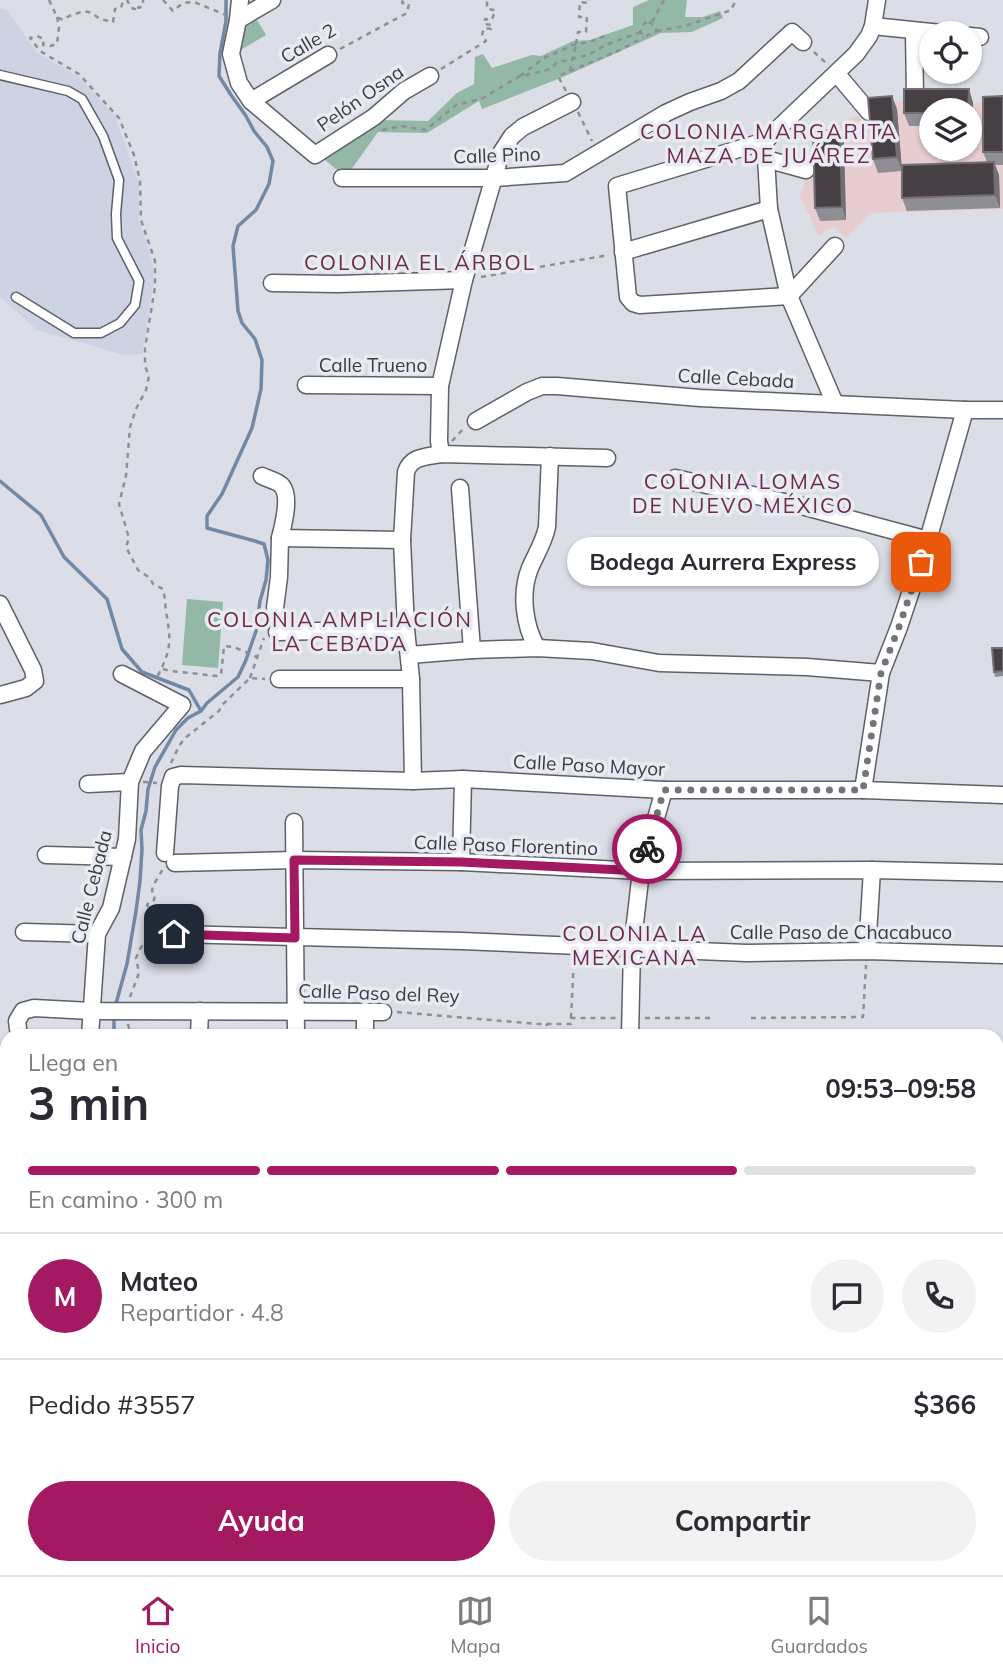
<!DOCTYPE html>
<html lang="es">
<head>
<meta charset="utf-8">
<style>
	:root { --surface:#fff; --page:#f2f2f3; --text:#2b2b33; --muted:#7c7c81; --line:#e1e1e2; --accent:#a31962 }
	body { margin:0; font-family:Mulish,sans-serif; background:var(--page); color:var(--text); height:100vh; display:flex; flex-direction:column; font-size:26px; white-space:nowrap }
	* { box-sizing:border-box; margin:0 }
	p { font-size:23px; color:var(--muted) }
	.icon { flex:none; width:38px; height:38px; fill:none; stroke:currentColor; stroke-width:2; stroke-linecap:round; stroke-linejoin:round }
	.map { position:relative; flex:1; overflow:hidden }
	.details { position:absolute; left:0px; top:1029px; width:1004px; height:546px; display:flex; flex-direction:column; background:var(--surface); border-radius:21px 21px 0 0; box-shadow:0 2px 5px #0004 }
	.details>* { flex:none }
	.buttons { position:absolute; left:919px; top:21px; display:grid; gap:14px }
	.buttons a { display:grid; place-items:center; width:63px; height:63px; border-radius:50%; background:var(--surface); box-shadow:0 2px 5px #0004; font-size:35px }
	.pin { position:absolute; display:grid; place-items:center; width:60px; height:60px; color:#fff; margin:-30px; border-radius:14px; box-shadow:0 4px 10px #0006 }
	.courier { position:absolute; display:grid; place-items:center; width:70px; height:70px; margin:-35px; border:5px solid #a31962; border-radius:50%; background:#fff; color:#222; box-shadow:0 2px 9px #0007 }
	.bubble { position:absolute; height:49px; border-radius:24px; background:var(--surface); box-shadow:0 2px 5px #0004; font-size:23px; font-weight:700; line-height:49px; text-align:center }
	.summary em { font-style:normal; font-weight:700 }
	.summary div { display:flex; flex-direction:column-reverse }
	.summary { display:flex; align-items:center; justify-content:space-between; height:119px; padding:0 28px }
	h1 { font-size:46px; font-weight:700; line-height:52px }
	.bar { display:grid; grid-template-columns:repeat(4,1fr); gap:10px 7px; align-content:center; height:84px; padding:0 28px }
	.bar i { height:9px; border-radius:5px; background:var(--line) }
	.bar .current { background:var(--accent) }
	.bar p { grid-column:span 4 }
	.line { display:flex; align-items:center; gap:18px; padding:0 28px; border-top:2px solid var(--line) }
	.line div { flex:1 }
	.round { display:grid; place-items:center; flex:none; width:74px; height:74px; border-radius:37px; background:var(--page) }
	.cta { display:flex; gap:14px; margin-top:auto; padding:14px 28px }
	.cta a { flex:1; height:80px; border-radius:42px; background:var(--accent); color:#fff; font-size:28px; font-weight:700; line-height:80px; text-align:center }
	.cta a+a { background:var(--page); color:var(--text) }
	.menu { display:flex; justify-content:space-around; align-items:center; height:98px; border-top:2px solid var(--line); background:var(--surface); font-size:19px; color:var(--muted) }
	.menu a { display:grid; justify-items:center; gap:4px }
	.menu .current { color:var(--accent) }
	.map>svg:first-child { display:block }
	.built { fill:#cdd3e3 }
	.education { fill:#e7cdd0; fill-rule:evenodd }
	.green { fill:#93b8a5 }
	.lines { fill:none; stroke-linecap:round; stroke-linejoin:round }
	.stream { stroke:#7189a5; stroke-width:3.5 }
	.service-casing { stroke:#5e6168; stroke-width:11 }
	.minor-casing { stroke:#5e6168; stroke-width:19 }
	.secondary-casing { stroke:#5e6168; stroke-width:24 }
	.path { stroke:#8e9096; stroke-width:2.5; stroke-dasharray:5 5; stroke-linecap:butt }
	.service { stroke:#fff; stroke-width:8 }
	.minor { stroke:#fff; stroke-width:16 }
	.secondary { stroke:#fff; stroke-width:21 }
	.path-bridge { stroke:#8e9096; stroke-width:2.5; stroke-dasharray:5 5; stroke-linecap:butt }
	.wall { fill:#908e95 }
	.shaded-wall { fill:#736f74 }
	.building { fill:#463f43; stroke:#736f74; stroke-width:2 }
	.done { stroke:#74757a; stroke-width:7; stroke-dasharray:0 12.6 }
	.route { stroke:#a31962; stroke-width:9 }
	.labels { text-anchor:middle; stroke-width:7; stroke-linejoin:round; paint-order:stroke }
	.street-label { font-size:19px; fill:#3c3d40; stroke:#e8ebf4 }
	.neighbourhood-label { font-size:21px; letter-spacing:2px; fill:#6d2b48; stroke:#e8ebf4 }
</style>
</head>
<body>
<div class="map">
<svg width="1003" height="1575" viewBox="0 0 1003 1575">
	<rect width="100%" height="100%" fill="#dbdee7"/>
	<polygon class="built" points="0,8 7,10 37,53 78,76 115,116 139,184 139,221 153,263 153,286 142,354 124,355 37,330 0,297"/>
	<path class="education" d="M 896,101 L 1003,103 L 1003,209 L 871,213 L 846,238 L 833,227 L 818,236 L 800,195 L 823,130 ZM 931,110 L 970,110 L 970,149 L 931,149 Z"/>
	<g class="green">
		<polygon points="649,0 687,0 685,17 703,17 720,11 723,18 692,32 661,33 563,77 482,109 479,101 427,133 378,132 351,170 342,174 319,155 376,120 428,121 457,93 474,84 475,57 483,54 492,68 532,55 541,56 573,41 590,40 633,25 633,7"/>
		<polygon points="257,20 266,35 239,51 242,29"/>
		<polygon points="187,599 223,602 218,668 182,665"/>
	</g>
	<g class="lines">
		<g class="stream">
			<polyline points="0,481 41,515 64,557 107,599 122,649 142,672 189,690 201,711"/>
			<polyline points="115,1007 127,964 136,911 140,881 142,849 141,830 146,811 148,789 155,767 176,730 188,718 201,711 207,703 238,677 246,660 256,631 260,601 266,580 268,560 264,544 255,541 207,528 207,516 222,494 252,428 261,389 262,360 255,339 242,323 238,311 233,246 238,226 256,210 269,184 273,161 267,147 254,131 246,116 231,95 219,76 220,53 226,21 226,0"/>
			<polyline points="114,1014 114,1036"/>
			<polyline points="279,1575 279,1568"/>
		</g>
		<defs>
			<polyline id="service" points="0,75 68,91 82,99 103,136 119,180 116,214 117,238 139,281 135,305 120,323 101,333 74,333 16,297"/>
			<g id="minor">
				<polyline points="240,0 238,20 231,54 239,83 251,101 315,155 374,117 404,91 430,76"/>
				<polyline points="238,20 272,0"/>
				<polyline points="873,26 941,33"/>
				<polyline points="914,31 915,96"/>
				<polyline points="970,36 980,37"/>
				<polyline points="837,74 869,112"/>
				<polyline points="251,101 328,55"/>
				<polyline points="765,141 769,209 789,296 835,404"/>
				<polyline points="766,159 806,170"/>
				<polyline points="342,178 495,178 565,173 666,113 690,102 721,91 739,81 792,32 803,42"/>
				<polyline points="835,246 789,296 640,305 633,303 628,297 617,186 765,141 856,54 869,36 873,26 877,0"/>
				<polyline points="623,252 769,209"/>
				<polyline points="272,283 338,284 464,280"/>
				<polyline points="306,385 440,386"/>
				<polyline points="476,421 527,392 542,386 557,386 700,398 965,410 1003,410"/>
				<polyline points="441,454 439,441 440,386 464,280 501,153 512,136 523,127 572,102"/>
				<path d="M 262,476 C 268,479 278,481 282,486 C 291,497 283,526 280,538 L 402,540"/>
				<polyline points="675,478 798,505 928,540"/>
				<polyline points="460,488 472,650"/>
				<polyline points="0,604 33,670 35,681 26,688 0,695"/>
				<polyline points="275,608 279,577 280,538"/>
				<polyline points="277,632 406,629"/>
				<path d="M 537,648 C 524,625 520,593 530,568 C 536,554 544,542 547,527 L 550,456"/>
				<polyline points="409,655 472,650 537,648 592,651 659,663 807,667 881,673"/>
				<polyline points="279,679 411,679"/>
				<path d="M 413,781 L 411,679 L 406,629 L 402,540 L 406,472 C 411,456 426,457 441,454 L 607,458"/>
				<polyline points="88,784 130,782"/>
				<polyline points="863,790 881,673 899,627 928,540 965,410"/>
				<polyline points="294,822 296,1036"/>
				<polyline points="165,853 170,786 173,777 181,775 413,781 463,779 664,790 863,790 1003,795"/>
				<polyline points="46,855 123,857"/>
				<polyline points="461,862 463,779"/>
				<polyline points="175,863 294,860 461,862 641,871 872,870 1003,873"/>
				<polyline points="24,932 97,934"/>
				<polyline points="174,934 462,941 746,953 867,951 1003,955"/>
				<polyline points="867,951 872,870"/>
				<polyline points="19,1036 17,1021 23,1011 34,1008 91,1011 383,1012"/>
				<polyline points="90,1036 97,934 111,908 127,839 130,782 143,751 182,705 122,674"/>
				<polyline points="199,1036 200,1011"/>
				<polyline points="365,1036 365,1011"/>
				<polyline points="630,1036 632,949 641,871 664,790"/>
				<polyline points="998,1087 1003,1087"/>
				<polyline points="998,1174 1003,1174"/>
				<polyline points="0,1257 7,1255"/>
				<polyline points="998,1275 1003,1275"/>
				<polyline points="0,1354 7,1352"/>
				<polyline points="0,1419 7,1418"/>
				<polyline points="998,1476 1003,1476"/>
				<polyline points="0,1511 7,1510"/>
				<polyline points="353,1568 356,1575"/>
				<polyline points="516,1568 517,1575"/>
				<polyline points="607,1568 608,1575"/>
				<polyline points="528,1575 553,1570"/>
				<polyline points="841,1575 1003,1568"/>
			</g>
			<polyline id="secondary" points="1003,1290 1001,1376 1003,1414"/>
		</defs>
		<use href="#service" class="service-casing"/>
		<use href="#minor" class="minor-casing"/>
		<use href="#secondary" class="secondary-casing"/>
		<g class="path">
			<polyline points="49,0 57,17 63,20 69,16 84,11 92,13 100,19 113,22 115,9 121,8 123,1 127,0 131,8 135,9 136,5 139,8 143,6 143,0"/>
			<polyline points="163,0 173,11 183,3 194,2 226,15"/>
			<path d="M 57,17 L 59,27 L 57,44 L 50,46 L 43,45 L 44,39 L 37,36 L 30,38 L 40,51 L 79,74 L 119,118 L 134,155 L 140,181 L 141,220 L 155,261 L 155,287 L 145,348 L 145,366 L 149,376 L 146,390 L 136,409 L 130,427 L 126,476 L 119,504 L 129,538 L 126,547 L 138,570 L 150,578 L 153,584 L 163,589 C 165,596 165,603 166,611 C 171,641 172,649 157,677"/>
			<path d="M 649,22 L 655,26 L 657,31 L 644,37 C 638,31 641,23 649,22 Z"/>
			<polyline points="652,22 664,0"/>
			<polyline points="657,31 685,26 731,10 736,0"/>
			<polyline points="576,44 578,32 586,32 587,17 579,17 580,2 589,3 589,0"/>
			<polyline points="340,49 407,13 409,4 402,3 403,0"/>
			<polyline points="814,52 827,64"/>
			<polyline points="441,69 486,41 482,35 484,28 491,29 492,25 484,24 485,19 492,20 495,10 487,9 487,0"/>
			<polyline points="520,76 544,58 576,44 590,42 607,35"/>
			<polyline points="566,91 558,76 618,51 644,37"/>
			<polyline points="578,112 592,141"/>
			<polyline points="382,130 401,126 426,130 456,105 483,98 518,77 551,69 556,63 588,55 608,44 641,32"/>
			<polyline points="481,277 609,255"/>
			<polyline points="452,441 464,428"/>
			<polyline points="163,669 170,671 218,676 221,675 224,646 234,647 257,657"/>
			<polyline points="250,678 264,638"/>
			<polyline points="171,763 179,746 185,738 219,711 222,705 250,678 265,679"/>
			<polyline points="143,782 157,783"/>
			<polyline points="148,938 162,936"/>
			<path d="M 130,997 L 139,973 L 136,958 L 140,949 L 148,938 L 149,930 L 146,925 L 147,921 L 151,917 L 153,914 L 147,905 L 149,902 L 154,900 L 155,895 L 152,891 C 153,883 160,876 163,868"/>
			<polyline points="397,1012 538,1024 571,1024 571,1018 618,1018"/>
			<polyline points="571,1018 574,958"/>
			<polyline points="645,1018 715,1018"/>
			<polyline points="751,1018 863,1017 866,965"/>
			<polyline points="128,1024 131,1036"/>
			<polyline points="545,1036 547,1024"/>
		</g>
		<use href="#service" class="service"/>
		<use href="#minor" class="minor"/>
		<use href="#secondary" class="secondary"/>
		<polyline class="path-bridge" points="570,71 576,44"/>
	</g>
	<g class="wall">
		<polygon points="969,89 973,103 973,127 970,127 970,110 931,110 931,126 909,126 904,113"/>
		<polygon points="1003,96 1003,165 995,165 999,175 1000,208 907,211 902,198 987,162 983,152"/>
		<polygon points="897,109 902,171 878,173 873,159"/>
		<polygon points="840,130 844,143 846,220 820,221 815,208"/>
		<polygon points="1003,648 1003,676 995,677 994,672"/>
	</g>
	<g class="shaded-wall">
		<polygon points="969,89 973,103 973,127 970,117 970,110 968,110"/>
		<polygon points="892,96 897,109 902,171 897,157"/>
		<polygon points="840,130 844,143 846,220 842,207"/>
		<polygon points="994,162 999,175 1000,208 995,195"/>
	</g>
	<g class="building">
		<polygon points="904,89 969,89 968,110 931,110 931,113 904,113"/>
		<polygon points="892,96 897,157 873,159 868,98"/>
		<polygon points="1003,96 1003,152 983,152 983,97"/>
		<polygon points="840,130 842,207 815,208 813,131"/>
		<polygon points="994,162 995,195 902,198 902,165"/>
		<polygon points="992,648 1003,648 1003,671 994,672"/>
	</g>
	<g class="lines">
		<polyline class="done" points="647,849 664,790 863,790 881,673 899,627 921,562"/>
		<polyline class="route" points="174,934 295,938 294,860 461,862 641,871 647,849"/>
	</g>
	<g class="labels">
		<g class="street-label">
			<text transform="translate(308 43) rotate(-30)" y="7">Calle 2</text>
			<text transform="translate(360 98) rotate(-35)" y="7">Pelón Osna</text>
			<text transform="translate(497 155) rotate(-2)" y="7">Calle Pino</text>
			<text x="373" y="372">Calle Trueno</text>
			<text transform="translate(736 378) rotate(3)" y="7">Calle Cebada</text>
			<text transform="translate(589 765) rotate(3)" y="7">Calle Paso Mayor</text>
			<text transform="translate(506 845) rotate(2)" y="7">Calle Paso Florentino</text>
			<text transform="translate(91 887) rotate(-76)" y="7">Calle Cebada</text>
			<text x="841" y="939">Calle Paso de Chacabuco</text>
			<text transform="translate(379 993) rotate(2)" y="7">Calle Paso del Rey</text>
		</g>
		<g class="neighbourhood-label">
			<text x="769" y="139">COLONIA MARGARITA<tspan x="769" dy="24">MAZA DE JUÁREZ</tspan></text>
			<text x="420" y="270">COLONIA EL ÁRBOL</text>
			<text x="743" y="489">COLONIA LOMAS<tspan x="743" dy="24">DE NUEVO MÉXICO</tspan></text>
			<text x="340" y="627">COLONIA AMPLIACIÓN<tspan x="340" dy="24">LA CEBADA</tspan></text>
			<text x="635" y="941">COLONIA LA<tspan x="635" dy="24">MEXICANA</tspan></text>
		</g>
	</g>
</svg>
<div class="buttons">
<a><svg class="icon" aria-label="locate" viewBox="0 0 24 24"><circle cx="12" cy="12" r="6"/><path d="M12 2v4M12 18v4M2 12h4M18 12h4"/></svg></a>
<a><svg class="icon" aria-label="layers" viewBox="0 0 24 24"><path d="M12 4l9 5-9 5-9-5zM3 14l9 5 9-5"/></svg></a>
</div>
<div class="pin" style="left:921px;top:562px;background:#ea580c"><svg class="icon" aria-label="bag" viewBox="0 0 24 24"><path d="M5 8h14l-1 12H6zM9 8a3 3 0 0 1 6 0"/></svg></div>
<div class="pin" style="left:174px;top:934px;background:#1f2937"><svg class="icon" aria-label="home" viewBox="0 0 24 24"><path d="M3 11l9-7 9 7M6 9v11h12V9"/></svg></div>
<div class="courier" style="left:647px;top:849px"><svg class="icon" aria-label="bike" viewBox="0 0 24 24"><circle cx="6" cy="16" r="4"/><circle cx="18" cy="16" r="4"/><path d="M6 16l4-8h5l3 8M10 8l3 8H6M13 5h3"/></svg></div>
<div class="bubble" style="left:567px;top:537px;width:312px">Bodega Aurrera Express</div>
<section class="details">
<div class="summary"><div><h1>3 min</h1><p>Llega en</p></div><em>09:53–09:58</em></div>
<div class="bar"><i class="current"></i><i class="current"></i><i class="current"></i><i></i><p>En camino · 300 m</p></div>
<div class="line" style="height:126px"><b class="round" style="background:var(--accent);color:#fff">M</b><div><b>Mateo</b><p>Repartidor · 4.8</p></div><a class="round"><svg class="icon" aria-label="chat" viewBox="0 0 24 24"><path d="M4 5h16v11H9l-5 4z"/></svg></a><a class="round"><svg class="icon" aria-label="phone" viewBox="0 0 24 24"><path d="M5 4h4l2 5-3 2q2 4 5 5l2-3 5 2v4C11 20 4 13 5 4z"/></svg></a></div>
<div class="line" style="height:91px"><div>Pedido #3557</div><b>$366</b></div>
<div class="cta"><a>Ayuda</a><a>Compartir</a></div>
</section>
</div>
<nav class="menu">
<a class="current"><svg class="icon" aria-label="home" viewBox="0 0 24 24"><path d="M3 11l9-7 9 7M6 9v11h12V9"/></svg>Inicio</a>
<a><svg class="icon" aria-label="map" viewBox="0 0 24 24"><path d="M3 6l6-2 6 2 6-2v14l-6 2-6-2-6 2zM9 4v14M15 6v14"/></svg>Mapa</a>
<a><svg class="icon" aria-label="saved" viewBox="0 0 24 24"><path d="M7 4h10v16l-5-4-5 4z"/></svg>Guardados</a>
</nav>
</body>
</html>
